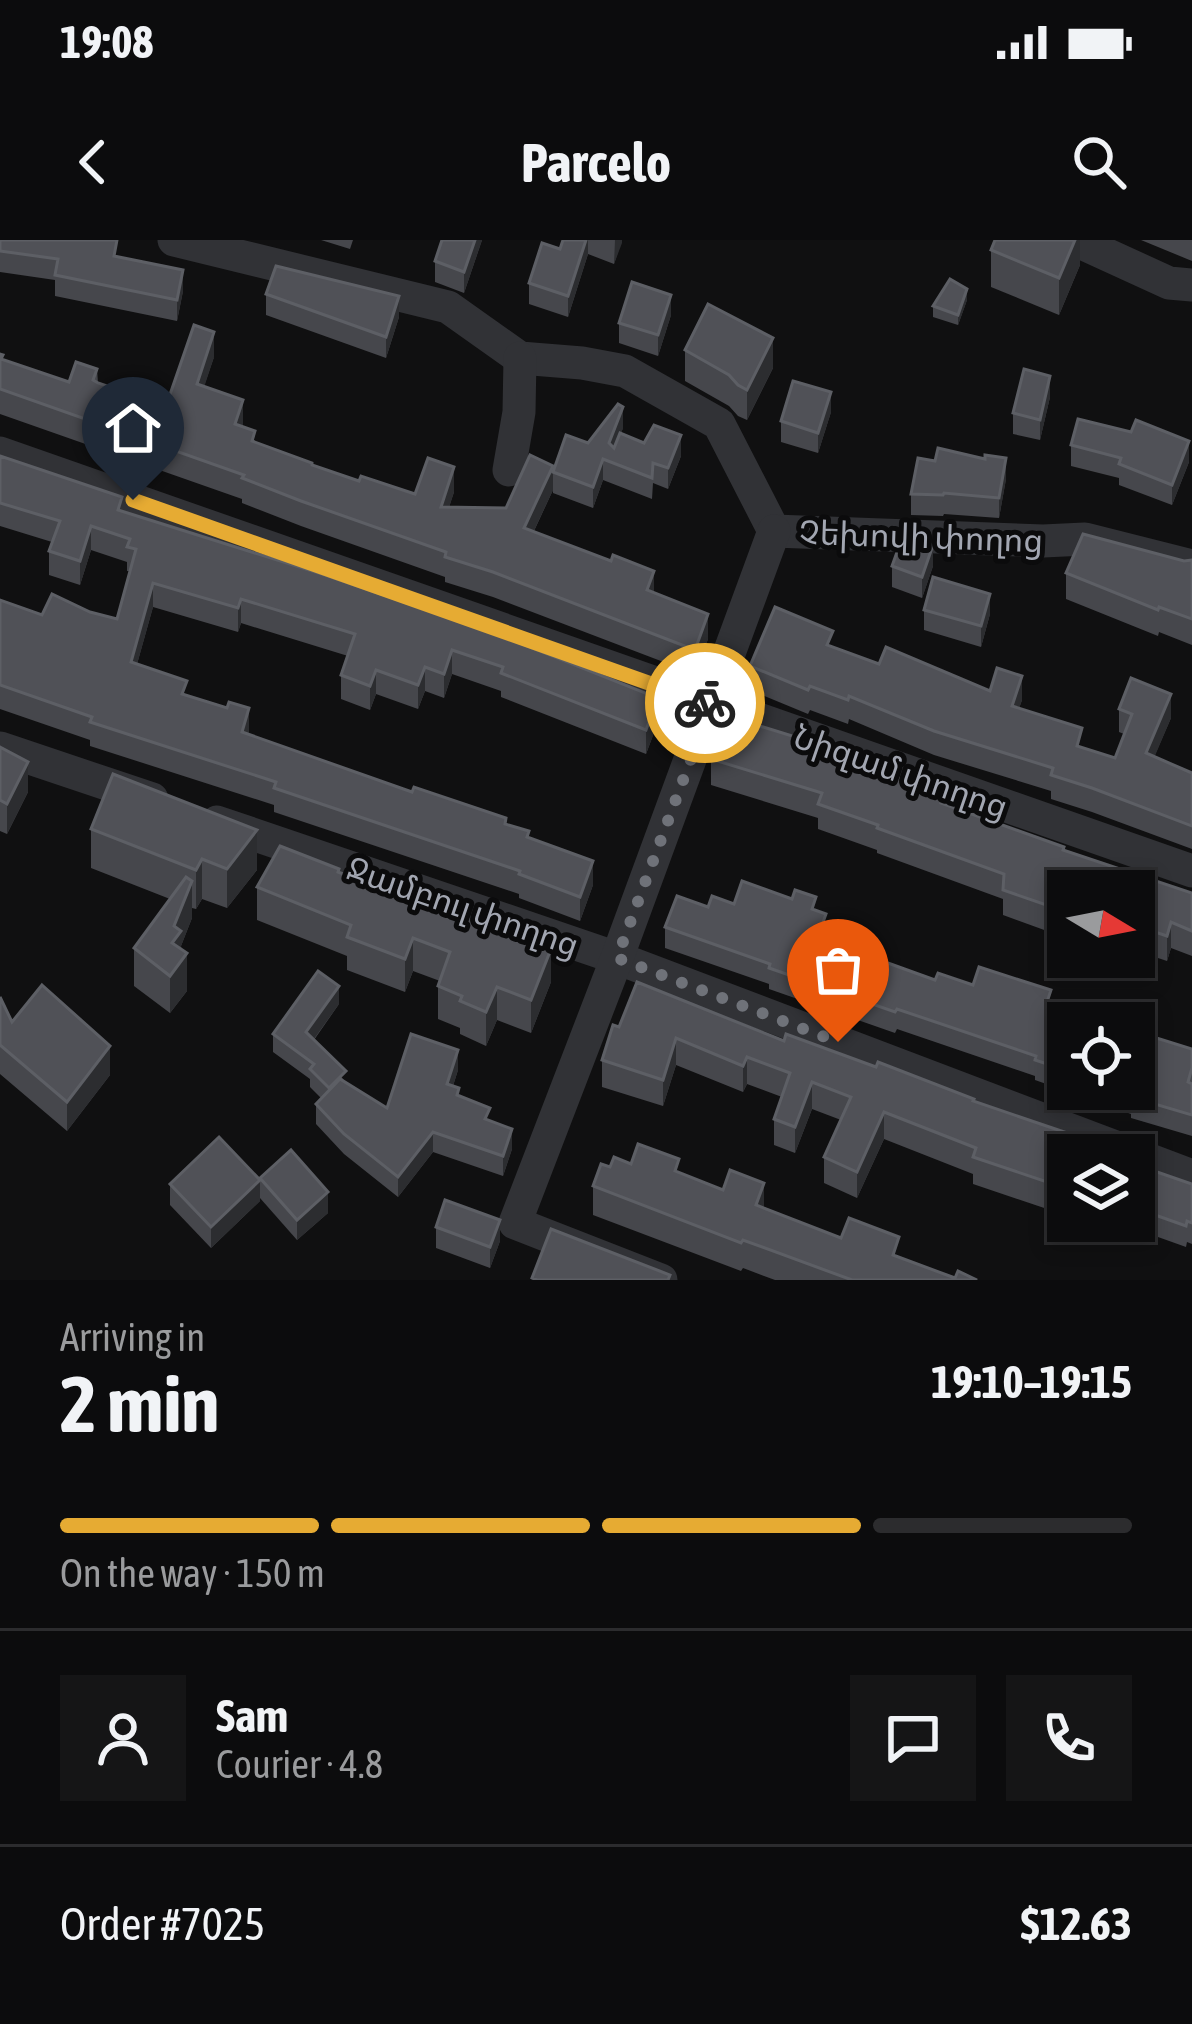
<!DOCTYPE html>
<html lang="en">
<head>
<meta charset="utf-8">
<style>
	:root { --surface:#0c0c0d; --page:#151516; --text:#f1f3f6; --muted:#9a9b9d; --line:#2c2c2e; --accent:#e6ab33 }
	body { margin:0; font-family:"Asap Condensed","Noto Sans Armenian",sans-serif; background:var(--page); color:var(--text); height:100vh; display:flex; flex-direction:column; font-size:45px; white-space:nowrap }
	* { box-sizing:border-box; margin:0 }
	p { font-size:39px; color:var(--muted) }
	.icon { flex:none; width:66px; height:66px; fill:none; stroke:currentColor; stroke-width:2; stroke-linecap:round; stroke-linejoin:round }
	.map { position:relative; height:1040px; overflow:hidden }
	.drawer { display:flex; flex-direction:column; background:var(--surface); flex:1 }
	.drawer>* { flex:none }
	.needle { width:78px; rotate:100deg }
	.fabs { position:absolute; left:1047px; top:630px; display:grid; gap:24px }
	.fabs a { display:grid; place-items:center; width:108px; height:108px; border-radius:0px; background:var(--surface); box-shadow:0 6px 18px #0003,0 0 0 3px var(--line); font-size:60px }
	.pin { position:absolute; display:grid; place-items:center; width:102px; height:102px; color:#fff; margin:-123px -51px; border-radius:50% 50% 50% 0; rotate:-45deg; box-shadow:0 0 12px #0007 }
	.pin .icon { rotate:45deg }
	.courier { position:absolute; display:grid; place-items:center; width:120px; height:120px; margin:-60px; border:9px solid #e6ab33; border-radius:50%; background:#fff; color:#222; box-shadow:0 3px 15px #0007 }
	.headline em { font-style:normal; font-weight:700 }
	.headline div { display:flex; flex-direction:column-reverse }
	.headline { display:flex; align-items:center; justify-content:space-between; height:204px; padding:0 60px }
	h1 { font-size:78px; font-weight:700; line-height:90px }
	.bar { display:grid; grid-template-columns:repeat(4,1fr); gap:18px 12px; align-content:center; height:144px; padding:0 60px }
	.bar i { height:15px; border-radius:9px; background:var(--line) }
	.bar .on { background:var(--accent) }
	.bar p { grid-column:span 4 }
	.line { display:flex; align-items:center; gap:30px; padding:0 60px; border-top:3px solid var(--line) }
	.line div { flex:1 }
	.round { display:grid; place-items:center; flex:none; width:126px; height:126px; border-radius:0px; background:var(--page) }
	.status { display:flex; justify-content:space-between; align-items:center; height:84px; padding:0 60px; background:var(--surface); direction:ltr }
	.status svg { height:33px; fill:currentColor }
	header { display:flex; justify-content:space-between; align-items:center; height:156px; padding:0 60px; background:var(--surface); font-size:54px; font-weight:700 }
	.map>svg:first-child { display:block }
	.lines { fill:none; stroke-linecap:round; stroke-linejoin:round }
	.minor { stroke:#313236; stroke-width:33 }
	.wall { fill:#46474c }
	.shaded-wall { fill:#2c2d30 }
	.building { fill:#505157; stroke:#5d5f65; stroke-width:3 }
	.done { stroke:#6f7279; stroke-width:12; stroke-dasharray:0 21.6 }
	.route { stroke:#e6ab33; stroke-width:15 }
	.labels { text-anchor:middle; stroke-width:10; stroke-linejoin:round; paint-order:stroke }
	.street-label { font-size:33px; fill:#a2a6b1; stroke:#0b0b0c }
</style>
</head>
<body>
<div class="status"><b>19:08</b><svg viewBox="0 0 49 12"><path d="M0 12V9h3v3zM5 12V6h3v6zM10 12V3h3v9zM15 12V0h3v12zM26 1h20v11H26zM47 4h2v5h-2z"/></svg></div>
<header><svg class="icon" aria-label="back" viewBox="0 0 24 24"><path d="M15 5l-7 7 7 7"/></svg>Parcelo<svg class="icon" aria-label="search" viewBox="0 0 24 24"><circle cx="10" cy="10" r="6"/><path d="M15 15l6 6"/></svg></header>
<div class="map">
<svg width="1192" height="1040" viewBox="0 0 1192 1040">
	<rect width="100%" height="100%" fill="#101011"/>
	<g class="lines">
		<g class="minor">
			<polyline points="174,0 448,67 520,118 582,123 625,131 719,184 774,291"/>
			<polyline points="1075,0 1169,43 1192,45"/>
			<polyline points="0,213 1192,631"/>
			<polyline points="509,230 519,172 520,118"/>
			<polyline points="774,291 1043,301 1085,299 1192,326"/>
			<polyline points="0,508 152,559"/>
			<polyline points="217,582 617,718 1192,936"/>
			<polyline points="661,1040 515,983 617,718 774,291"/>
		</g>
	</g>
	<g class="wall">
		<polygon points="0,0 117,16 183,51 177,81 55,56 55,40 0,32"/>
		<polygon points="321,0 353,0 350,9"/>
		<polygon points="442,0 482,0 464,53 435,42 435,21"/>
		<polygon points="563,0 622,0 614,24 588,14 568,77 529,64 529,43 560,9"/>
		<polygon points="1080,0 1080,25 1059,75 991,47 991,10"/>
		<polygon points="1141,0 1192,0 1192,21"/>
		<polygon points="266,54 399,77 386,118 266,75"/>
		<polygon points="967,60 958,85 933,77 933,66"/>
		<polygon points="671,75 658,116 619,103 619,83"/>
		<polygon points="685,110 773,128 747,180 738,176 729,166 685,141"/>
		<polygon points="0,114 3,120 69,142 97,129 98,143 166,166 214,117 204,146 243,185 242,187 255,202 312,226 359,241 415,254 454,252 449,267 506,268 553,250 534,291 654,353 708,399 695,434 493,357 445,342 445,337 301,286 242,263 242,259 0,174"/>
		<polygon points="1050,157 1040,200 1013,194 1013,173"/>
		<polygon points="831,172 818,213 781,202 781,181"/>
		<polygon points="623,188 621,193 681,216 668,249 653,243 652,259 603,240 593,268 553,253 553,232 588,203"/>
		<polygon points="1071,205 1189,222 1172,265 1119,245 1119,238 1071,226"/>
		<polygon points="0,216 122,272 658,482 646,514 501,457 501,451 452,434 444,458 425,451 418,469 376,454 370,470 341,459 341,435 348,416 241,383 238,392 153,367 137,424 249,494 506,584 529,598 593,645 580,681 519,658 519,654 274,572 274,565 90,506 90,500 0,469 0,360 42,375 90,372 117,379 130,331 127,331 127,322 91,310 80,345 49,335 49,311 52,302 0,286"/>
		<polygon points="985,219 1006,239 999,278 944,274 943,276 911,275 911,254 935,221"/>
		<polygon points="1192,320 1192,405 1159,392 1158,396 1066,359 1066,333"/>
		<polygon points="892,326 933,326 922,358 892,347"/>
		<polygon points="924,370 990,374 981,407 924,390"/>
		<polygon points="833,407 879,424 1022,460 1019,468 1082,508 1115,518 1124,494 1119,492 1119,469 1171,478 1154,517 1192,533 1192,609 1092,572 1051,559 1051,551 934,515 849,479 848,484 810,470 808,474 750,450 750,426"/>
		<polygon points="0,507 28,552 7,594 0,591"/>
		<polygon points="815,510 1064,610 1192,653 1192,716 1171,708 1167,721 1134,710 1134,651 1068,651 1068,688 1061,685 1058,695 1003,675 1003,659 877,613 877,610 818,589 818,578 711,545 711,519"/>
		<polygon points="91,589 257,630 227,668 202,659 196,669 192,668 192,678 181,706 187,751 170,773 134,746 134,708 170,659 91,628"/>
		<polygon points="339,633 551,742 531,793 497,780 486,806 460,794 460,788 438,779 438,746 440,741 413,731 405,752 347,730 347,716 257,680 257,647"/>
		<polygon points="734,664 816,671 826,687 854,711 935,740 973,745 1051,763 1087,783 1068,783 1068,849 1134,849 1146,810 1192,809 1192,896 1131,878 1131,874 1035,840 1035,836 897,789 895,793 769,749 769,744 665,708 665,687 708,667"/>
		<polygon points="0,757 12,782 110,835 67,891 0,834"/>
		<polygon points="339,764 314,800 346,843 387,868 458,830 453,846 459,856 490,881 512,909 503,936 433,912 398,957 344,914 316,884 316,864 322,859 310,847 310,839 273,812 273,794"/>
		<polygon points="619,787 784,801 974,861 1079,915 1062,974 973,944 973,934 884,899 857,958 824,943 824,917 841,880 812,869 795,913 774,905 774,879 782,857 747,844 743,852 676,825 663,866 602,847 602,820"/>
		<polygon points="610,927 679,933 841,998 955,1038 977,1040 775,1040 743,1028 741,1031 593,975 593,946"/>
		<polygon points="260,938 328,973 297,1000 260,958"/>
		<polygon points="170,944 260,961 211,1008 170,965"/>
		<polygon points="1192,944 1192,1004 1187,1002 1186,1007 1144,992 1144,971"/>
		<polygon points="436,987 500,1001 490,1028 436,1008"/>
	</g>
	<g class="shaded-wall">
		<polygon points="475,0 482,0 464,53 464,32"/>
		<polygon points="586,0 588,0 588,14 568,77 568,56"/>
		<polygon points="615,0 622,0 622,3 614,24"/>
		<polygon points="1075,0 1080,0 1080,25 1059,75 1059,38"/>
		<polygon points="183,30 183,51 177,81 177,60"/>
		<polygon points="967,49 967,60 958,85 958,75"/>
		<polygon points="671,55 671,75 658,116 658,95"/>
		<polygon points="399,56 399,77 386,118 386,97"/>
		<polygon points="214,92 214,117 197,169 197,144"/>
		<polygon points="773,98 773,128 747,180 747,150"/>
		<polygon points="1050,136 1050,157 1040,200 1040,180"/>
		<polygon points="831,152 831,172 818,213 818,193"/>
		<polygon points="243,160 243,185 235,209 235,184"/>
		<polygon points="623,167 623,188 609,223 609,203"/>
		<polygon points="681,195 681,216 668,249 668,228"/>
		<polygon points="1189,201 1189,222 1172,265 1172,245"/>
		<polygon points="1006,218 1006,239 999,278 999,258"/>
		<polygon points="603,219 603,240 593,268 593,247"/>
		<polygon points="553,226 553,250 524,312 524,288"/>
		<polygon points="454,227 454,252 441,292 441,267"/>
		<polygon points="91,286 91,310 80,345 80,321"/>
		<polygon points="933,305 933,326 922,358 922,337"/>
		<polygon points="654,331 654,356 647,350"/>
		<polygon points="153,343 153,367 131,446 131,422"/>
		<polygon points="990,354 990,374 981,407 981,386"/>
		<polygon points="241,359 241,383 238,392 238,368"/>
		<polygon points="708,374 708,399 695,434 695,410"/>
		<polygon points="452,410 452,434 444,458 444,434"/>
		<polygon points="425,427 425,451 418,469 418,445"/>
		<polygon points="376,430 376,454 370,470 370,446"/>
		<polygon points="1022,436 1022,460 1012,490 1012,466"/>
		<polygon points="1171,454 1171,478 1146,537 1146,513"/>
		<polygon points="658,458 658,482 646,514 646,490"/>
		<polygon points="249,468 249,492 242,516 242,492"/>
		<polygon points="28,522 28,552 7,594 7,564"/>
		<polygon points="257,590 257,630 227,668 227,629"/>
		<polygon points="202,619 202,659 196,669 196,630"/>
		<polygon points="593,621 593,645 580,681 580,657"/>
		<polygon points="192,641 192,678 181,706 181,721 187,713 187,751 170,773 170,736 174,686"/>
		<polygon points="1061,660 1061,685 1058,695 1058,669"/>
		<polygon points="1171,682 1171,708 1167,721 1167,696"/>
		<polygon points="413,698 413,731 405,752 405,719"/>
		<polygon points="551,709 551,742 531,793 531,760"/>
		<polygon points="339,746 339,764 306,810 306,792"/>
		<polygon points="497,747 497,780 486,806 486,772"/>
		<polygon points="676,798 676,825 663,866 663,840"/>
		<polygon points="110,806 110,835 67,891 67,862"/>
		<polygon points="458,810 458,830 447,864 447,844"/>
		<polygon points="747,817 747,844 743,852 743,826"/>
		<polygon points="812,842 812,869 795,913 795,887"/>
		<polygon points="884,872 884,899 857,958 857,932"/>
		<polygon points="512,889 512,909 503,936 503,916"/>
		<polygon points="433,892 433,912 398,957 398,937"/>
		<polygon points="1068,930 1068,957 1062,974 1062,947"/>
		<polygon points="260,940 260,961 211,1008 211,987"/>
		<polygon points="764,943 764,972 756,965"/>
		<polygon points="328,952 328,973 297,1000 297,980"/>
		<polygon points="500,980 500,1001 490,1028 490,1007"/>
	</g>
	<g class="building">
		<polygon points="0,0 117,0 114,16 183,30 177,60 55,35 58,19 0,11"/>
		<polygon points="442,0 475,0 464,32 435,21"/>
		<polygon points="563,0 586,0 568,56 529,43 542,3 560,9"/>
		<polygon points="995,0 1075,0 1059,38 991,10"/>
		<polygon points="276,26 399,56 386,97 266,54"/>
		<polygon points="950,39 967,49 958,75 933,66"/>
		<polygon points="632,42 671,55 658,95 619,83"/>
		<polygon points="708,64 773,98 747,150 738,145 729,135 685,110"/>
		<polygon points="194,85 214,92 197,144 243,160 235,184 255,191 252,201 312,223 312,225 359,241 361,236 415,254 428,218 454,227 441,267 506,268 530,215 553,226 524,288 611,321 613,315 654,331 647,350 708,374 695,410 493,332 445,317 446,312 301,261 242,238 244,235 0,149 0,114 3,115 1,119 69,142 76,122 97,129 93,140 98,143 166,166"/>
		<polygon points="1024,129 1050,136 1040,180 1013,173"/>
		<polygon points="793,141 831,152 818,193 781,181"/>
		<polygon points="618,164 623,167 609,203 614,208 620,193 644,203 654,185 681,195 668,228 653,223 652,238 603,219 593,247 553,232 566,195 588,203"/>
		<polygon points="1078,179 1131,192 1136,180 1189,201 1172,245 1119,224 1121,218 1071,205"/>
		<polygon points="938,208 985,219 985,215 1006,218 999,258 944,253 943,255 911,254 918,218 935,221"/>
		<polygon points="0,216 122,257 118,270 325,335 492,392 658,458 646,490 501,433 503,427 452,410 444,434 425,427 418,445 376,430 370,446 341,435 355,394 241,359 238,368 153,343 131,422 187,441 182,454 227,468 229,462 249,468 242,492 412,552 414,547 506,578 505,584 529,591 527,597 593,621 580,657 519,634 520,631 274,548 276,542 90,482 92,477 0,445 0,360 42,375 52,354 90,372 117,379 136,309 127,307 130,299 91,286 80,321 49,311 60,281 0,263"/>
		<polygon points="1083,294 1184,321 1192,320 1192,379 1159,367 1158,370 1066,333"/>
		<polygon points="901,301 933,305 922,337 892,326"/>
		<polygon points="933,337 990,354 981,386 924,370"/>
		<polygon points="775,367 833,391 827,405 879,424 886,407 990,451 997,428 1022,436 1012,466 1082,488 1077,506 1115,518 1132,474 1119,469 1131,438 1171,454 1146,513 1192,533 1192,586 1092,548 1051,535 1053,528 934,491 849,456 848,460 810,446 808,450 750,426"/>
		<polygon points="724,475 815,503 813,510 944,553 941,563 1064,607 1063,610 1192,653 1192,691 1171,682 1167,696 1134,685 1134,651 1068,651 1068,662 1061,660 1058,669 1003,650 1004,634 877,588 878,585 818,564 822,553 711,519"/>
		<polygon points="0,507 28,522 7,564 0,560"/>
		<polygon points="113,534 257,590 227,629 202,619 196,630 91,589"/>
		<polygon points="280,606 339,629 338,632 437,670 439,666 551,709 531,760 497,747 486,772 460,761 462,756 438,746 450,712 413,698 405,719 347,697 351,685 257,647"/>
		<polygon points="186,637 192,641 174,686 181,691 172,703 187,713 170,736 134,708"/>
		<polygon points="742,641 792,659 795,650 816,657 812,669 826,674 822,685 854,696 849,709 935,740 938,733 973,745 979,727 1051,750 1047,762 1087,776 1084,783 1068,783 1068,831 1035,820 1036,816 897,769 895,772 769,728 770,724 665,687 677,656 708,667 712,656 734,664"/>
		<polygon points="318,731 339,746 306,792 346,831 329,848 310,829 314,824 273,794"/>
		<polygon points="637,742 784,801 786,794 876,827 878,822 974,859 973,861 1079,897 1073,915 1068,915 1068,930 1062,947 973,917 976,908 884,872 857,932 824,917 851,857 812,842 795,887 774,879 790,833 747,817 743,826 676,798 663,840 602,820 613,785 619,787"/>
		<polygon points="42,745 110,806 67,862 0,805 0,757 12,782"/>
		<polygon points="411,794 458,810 447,844 459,848 457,855 490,868 485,879 512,889 503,916 433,892 398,937 344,894 316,864 340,839 387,868"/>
		<polygon points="1150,796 1192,809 1192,828 1188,842 1192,844 1192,875 1131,857 1132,854 1119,849 1134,849 1134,806 1146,810"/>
		<polygon points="219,897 260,940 211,987 170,944"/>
		<polygon points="638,904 679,919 675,931 723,950 730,930 764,943 756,965 841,998 849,978 899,997 893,1015 955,1038 958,1031 977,1040 852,1040 743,1000 741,1003 593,946 601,924 610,927 614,917 631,924"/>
		<polygon points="291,910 328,952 297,980 260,938"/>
		<polygon points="1157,932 1192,944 1192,983 1187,981 1186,986 1144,971"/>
		<polygon points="445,960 500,980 490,1007 436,987"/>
		<polygon points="551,989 670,1035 668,1040 537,1040 532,1038"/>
	</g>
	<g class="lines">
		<polyline class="done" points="705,463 711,465 617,718 838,802"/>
		<polyline class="route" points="133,260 705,463"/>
	</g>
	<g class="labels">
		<g class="street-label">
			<text transform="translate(921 296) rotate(2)" y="12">Չեխովի փողոց</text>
			<text transform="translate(901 531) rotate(19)" y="12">Նիզամ փողոց</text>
			<text transform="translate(463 666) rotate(19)" y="12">Ջամբուլ փողոց</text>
		</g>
	</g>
</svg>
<div class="fabs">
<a><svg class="needle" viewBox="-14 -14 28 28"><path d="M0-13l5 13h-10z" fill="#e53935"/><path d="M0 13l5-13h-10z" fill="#9a9b9d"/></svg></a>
<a><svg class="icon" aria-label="locate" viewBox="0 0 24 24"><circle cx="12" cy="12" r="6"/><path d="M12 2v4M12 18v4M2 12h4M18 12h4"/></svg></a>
<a><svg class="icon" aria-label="layers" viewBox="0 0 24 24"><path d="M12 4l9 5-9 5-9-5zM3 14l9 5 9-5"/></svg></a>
</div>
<div class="pin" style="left:838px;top:802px;background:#ea580c"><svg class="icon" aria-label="bag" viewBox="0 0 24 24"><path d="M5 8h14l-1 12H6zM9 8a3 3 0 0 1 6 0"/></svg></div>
<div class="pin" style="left:133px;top:260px;background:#1f2937"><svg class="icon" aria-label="home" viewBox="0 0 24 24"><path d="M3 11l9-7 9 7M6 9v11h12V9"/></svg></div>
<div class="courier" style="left:705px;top:463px"><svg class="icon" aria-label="bike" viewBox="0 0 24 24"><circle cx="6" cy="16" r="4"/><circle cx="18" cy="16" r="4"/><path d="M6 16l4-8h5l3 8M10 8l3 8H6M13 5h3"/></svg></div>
</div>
<section class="drawer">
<div class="headline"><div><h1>2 min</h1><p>Arriving in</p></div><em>19:10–19:15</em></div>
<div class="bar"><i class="on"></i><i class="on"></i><i class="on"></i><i></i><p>On the way · 150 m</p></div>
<div class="line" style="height:216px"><a class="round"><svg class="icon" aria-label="person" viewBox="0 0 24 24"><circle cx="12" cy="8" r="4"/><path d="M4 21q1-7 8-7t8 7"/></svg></a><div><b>Sam</b><p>Courier · 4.8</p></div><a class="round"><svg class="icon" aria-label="chat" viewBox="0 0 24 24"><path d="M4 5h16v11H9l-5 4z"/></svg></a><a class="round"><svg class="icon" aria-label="phone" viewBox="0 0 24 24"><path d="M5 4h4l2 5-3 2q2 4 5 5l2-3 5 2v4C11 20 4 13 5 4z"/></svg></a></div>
<div class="line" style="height:156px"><div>Order #7025</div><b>$12.63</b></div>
</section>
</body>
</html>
